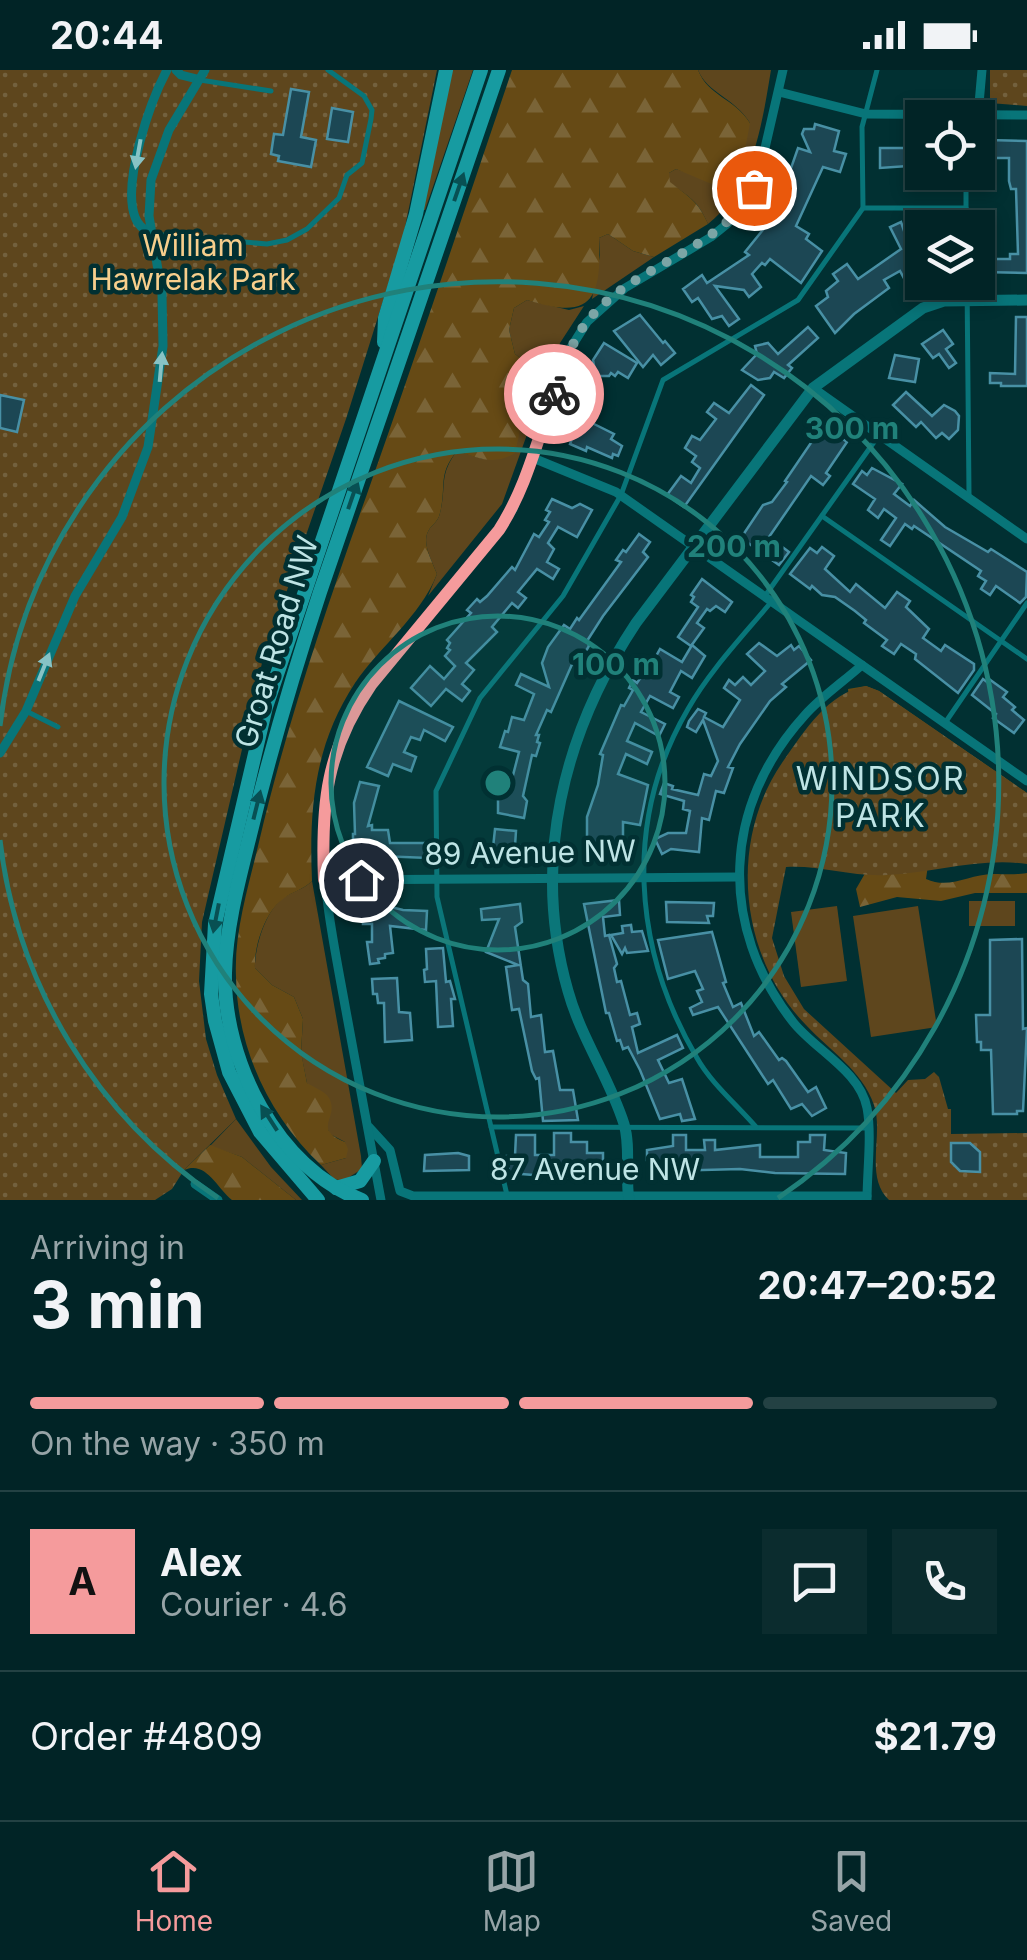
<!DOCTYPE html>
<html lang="en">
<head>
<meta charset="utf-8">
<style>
	:root { --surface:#012426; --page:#0b2c2e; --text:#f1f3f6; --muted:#96a4a7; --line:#234143; --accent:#f59b9c }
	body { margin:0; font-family:Inter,sans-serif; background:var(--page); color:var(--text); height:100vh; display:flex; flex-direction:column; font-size:38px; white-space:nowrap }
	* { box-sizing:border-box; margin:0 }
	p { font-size:32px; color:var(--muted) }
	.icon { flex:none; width:55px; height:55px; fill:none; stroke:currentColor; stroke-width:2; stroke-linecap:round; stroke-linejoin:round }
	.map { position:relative; height:1130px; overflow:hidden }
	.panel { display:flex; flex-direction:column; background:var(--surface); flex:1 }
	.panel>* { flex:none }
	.tools { position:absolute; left:905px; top:30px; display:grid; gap:20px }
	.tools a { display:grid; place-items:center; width:90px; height:90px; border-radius:0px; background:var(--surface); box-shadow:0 5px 15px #0003,0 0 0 2px var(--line); font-size:50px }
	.pin { position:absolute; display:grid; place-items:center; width:85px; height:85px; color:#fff; margin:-42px; border:5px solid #fff; border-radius:50%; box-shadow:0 2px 10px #0007 }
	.courier { position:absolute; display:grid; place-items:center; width:100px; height:100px; margin:-50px; border:8px solid #f59b9c; border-radius:50%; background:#fff; color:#222; box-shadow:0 2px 12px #0007 }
	.head em { font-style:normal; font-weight:700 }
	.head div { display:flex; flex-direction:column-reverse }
	.head { display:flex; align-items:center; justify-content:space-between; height:170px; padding:0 30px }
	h1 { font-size:65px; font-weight:700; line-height:75px }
	.bar { display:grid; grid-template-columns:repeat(4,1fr); gap:15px 10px; align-content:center; height:120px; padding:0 30px }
	.bar i { height:12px; border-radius:8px; background:var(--line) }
	.bar .current { background:var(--accent) }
	.bar p { grid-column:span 4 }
	.line { display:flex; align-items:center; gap:25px; padding:0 30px; border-top:2px solid var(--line) }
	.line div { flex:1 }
	.round { display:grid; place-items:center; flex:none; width:105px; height:105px; border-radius:0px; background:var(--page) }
	.status { display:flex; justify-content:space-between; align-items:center; height:70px; padding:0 50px; background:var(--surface); direction:ltr }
	.status svg { height:28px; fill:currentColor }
	.dock { display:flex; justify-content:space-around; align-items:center; height:140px; border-top:2px solid var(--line); background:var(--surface); font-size:28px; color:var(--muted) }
	.dock a { display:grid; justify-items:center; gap:5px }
	.dock .current { color:var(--accent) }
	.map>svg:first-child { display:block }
	.grass { fill:#5e461d }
	.forest { fill:url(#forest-firs) }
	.park { fill:url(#park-dots) }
	.building { fill:#1c4754; stroke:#4890a5; stroke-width:2.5 }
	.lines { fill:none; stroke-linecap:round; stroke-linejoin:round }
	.service { stroke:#087579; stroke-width:5 }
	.minor { stroke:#087579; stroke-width:9 }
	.tertiary { stroke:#087579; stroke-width:11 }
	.secondary { stroke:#179ba1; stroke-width:14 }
	.oneway { fill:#87c3c5 }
	.oneway2 { fill:#085053 }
	.done { stroke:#7ca5a6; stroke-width:10; stroke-dasharray:0 18 }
	.route { stroke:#f59b9c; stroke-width:12 }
	.ring { fill:none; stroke:#20817a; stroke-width:5 }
	.labels { text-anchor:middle; stroke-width:9; stroke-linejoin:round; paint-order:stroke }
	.park-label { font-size:30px; fill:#f7ce8c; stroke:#013032 }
	.street-label { font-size:30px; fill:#bee4e5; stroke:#013032 }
	.neighbourhood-label { font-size:32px; letter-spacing:2.5px; fill:#bee4e5; stroke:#013032 }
	.centre { fill:#20817a; stroke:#013032; stroke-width:5 }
	.ring-label { font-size:30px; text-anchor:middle; font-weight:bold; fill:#20817a; stroke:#013032; stroke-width:9; stroke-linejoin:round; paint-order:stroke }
</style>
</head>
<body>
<div class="status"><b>20:44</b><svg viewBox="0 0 49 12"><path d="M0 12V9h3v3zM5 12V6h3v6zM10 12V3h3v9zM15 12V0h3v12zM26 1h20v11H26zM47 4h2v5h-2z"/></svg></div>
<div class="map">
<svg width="1027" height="1130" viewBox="0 0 1027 1130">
	<defs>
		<pattern id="forest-firs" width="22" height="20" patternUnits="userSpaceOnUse" patternTransform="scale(2.5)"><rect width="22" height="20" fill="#664a15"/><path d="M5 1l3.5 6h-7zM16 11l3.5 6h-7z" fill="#7a6437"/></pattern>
		<pattern id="park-dots" width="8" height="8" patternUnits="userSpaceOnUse" patternTransform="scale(2.5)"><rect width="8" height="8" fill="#5e461d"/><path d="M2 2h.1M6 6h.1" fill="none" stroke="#73613e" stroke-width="1.8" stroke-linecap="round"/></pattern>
	</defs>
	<rect width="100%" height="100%" fill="#013032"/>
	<g class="grass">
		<polygon points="450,0 473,0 425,140 421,140"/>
		<path d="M 698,0 L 771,0 C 762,54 753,119 708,154 C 697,129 690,128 669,112 L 669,103 L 676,99 L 685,102 L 750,53 C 735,28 707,23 698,0 Z"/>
		<polygon points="608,164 633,181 654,187 592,229 600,185 599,168"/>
		<path d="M 527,230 L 569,240 L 584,236 L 560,273 L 502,434 L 428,526 L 437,504 C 433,493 423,476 427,464 C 430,455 438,453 440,443 C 447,416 438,406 457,381 L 483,389 L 523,347 L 528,337 L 536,300 L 515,284 L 509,260 L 514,238 Z"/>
		<path d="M 312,811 L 361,1086 L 362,1099 L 343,1111 L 334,1109 L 321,1095 L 346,1088 L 345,1072 L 330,1064 L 307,1013 L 301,983 L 303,949 L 294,927 L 272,915 L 255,898 C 255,876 265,842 283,828 C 293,821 303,820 312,811 Z"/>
		<rect x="969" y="831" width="46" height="25"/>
		<polygon points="837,836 847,911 801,917 791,842"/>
		<polygon points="918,836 937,957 871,967 853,846"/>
		<polygon points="236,1049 271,1097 302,1130 296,1130 242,1087 210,1076"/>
	</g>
	<g class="forest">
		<path d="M 512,0 L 698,0 C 708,26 734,28 750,53 L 744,85 L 727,116 L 714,115 L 676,99 L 669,103 L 670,112 C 688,126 699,132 708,154 L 654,187 L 633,181 L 608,164 L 599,168 C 602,232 590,250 527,230 L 514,238 L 509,260 L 515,284 L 536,300 L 540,322 L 523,347 L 515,383 C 495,396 478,388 457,381 C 437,405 447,416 440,443 C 438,453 430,455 427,464 C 423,476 433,493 437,504 C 420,547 381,575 355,613 C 314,675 309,740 312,811 C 303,820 293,821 283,829 C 265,842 254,876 255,898 L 272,915 L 294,927 L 303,949 L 301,982 L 307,1013 C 313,1017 325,1021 329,1028 C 340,1048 311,1058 345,1072 L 348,1079 L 346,1088 L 321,1095 C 269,1046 237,978 236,906 C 234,861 249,815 259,772 C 287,653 326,539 367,424 C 417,283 464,141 512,0 Z"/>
		<path d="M 866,616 L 879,621 L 1027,723 L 928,795 L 926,809 C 950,820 969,804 993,804 C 1006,804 1014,805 1027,803 L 1027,823 L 975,823 L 941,831 L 897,827 L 860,837 L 856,819 L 867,800 L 848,619 Z"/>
		<path d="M 210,1075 L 242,1087 L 296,1130 L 232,1130 C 217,1118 206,1090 184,1100 Z"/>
	</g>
	<g class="park">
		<polygon points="0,0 437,0 403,167 347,346 262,593 202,852 199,911 206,969 217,1005 236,1049 184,1100 172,1119 155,1130 0,1130"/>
		<polygon points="990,0 1027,0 1027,36 990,33"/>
		<path d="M 866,616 L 879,621 L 1027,723 L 1027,794 C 981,787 933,803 887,805 C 852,807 820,795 786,797 L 772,868 L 784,906 L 804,939 L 896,1023 L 908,1010 L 925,1009 L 934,1002 L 939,1007 L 948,1039 L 951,1039 L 951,1064 L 1027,1063 L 1027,1130 L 889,1130 C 864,1106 884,1065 874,1035 C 862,1000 830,981 806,955 C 738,886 728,768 784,690 C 805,660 828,623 866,616 Z"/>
	</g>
	<g class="building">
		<polygon points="291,19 309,22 301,67 316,70 311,97 278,91 279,86 271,84 274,64 283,65"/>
		<polygon points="332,38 353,42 348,72 327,69"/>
		<polygon points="815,54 839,61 834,81 846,84 840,102 823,97 796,156 809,164 806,169 822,181 801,213 770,189 765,195 762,193 752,204 761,217 749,227 744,220 715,216 739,249 729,256 722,246 712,249 698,228 692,232 683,219 702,205 707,213 749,185 745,182 770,151 766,149 783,121 798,78 810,82 802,64 804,59 814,59"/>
		<polygon points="988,70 1027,71 1027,203 982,202 982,189 1010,189 1010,184 1018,184 1016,119 1011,119 1009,111 1009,88 988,88"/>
		<polygon points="880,78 922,78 922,95 880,98"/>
		<polygon points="901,152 919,205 906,212 900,201 884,210 889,218 854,244 835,263 816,236 828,227 826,221 838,211 833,204 847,194 858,209 901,179 890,157"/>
		<polygon points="640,245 663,273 665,271 675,283 661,295 653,285 643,297 614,261"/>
		<polygon points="1016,247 1027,247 1027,316 1001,316 1001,313 990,313 990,303 1015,304"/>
		<polygon points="808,257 818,268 788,295 792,298 784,308 774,302 770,308 758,310 742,300 757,284 755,276 768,273 778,284"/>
		<polygon points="943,260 953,274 946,279 956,293 949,298 939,284 933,288 922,274"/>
		<polygon points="604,273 637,293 628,308 618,302 615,306 611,303 609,306 596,306 593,290"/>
		<polygon points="895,285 919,289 915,312 889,308"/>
		<polygon points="751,315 764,325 684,437 667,425 681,406 691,413 700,398 692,392 696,386 685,378 692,366 700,370 716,349 707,342 714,333 729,343"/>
		<polygon points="906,322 932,346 944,335 955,341 959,346 958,360 949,369 942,363 936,368 921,352 916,357 893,335"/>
		<polygon points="0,325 24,330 17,362 0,358"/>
		<polygon points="580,347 614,364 611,369 622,376 618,386 613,384 612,388 587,377 586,381 570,374"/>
		<polygon points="819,361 828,368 832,361 847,372 826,403 830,406 823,415 811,406 769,467 789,482 779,495 741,468 763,435 772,432 787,412 785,411"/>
		<polygon points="872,398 902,414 894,424 910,436 914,430 945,457 988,482 991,479 1027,502 1026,527 1020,533 996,516 990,525 981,519 986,511 978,506 981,501 914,456 912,459 905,454 890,476 881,470 896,448 884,439 878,448 868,440 875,429 853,414 862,401 867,405"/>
		<polygon points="552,429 572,438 580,434 592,440 577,467 558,457 548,473 554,479 547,492 559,499 553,509 537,499 518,522 526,528 518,538 512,533 492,557 497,562 466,593 474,600 462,614 470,621 462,631 446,619 431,636 411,618 430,596 444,609 455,596 445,586 450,580 447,578 450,573 447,570 471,543 467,540 477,529 480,532 487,526 512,497 515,500 534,464 539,467 549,452 545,450 550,442 546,440"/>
		<polygon points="639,464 650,472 643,482 648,487 603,546 587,571 589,576 583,586 577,583 551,642 547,640 536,665 539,665 537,672 540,673 536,686 532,685 523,726 527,731 524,748 498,743 498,721 502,721 505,708 512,709 519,682 500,677 505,661 508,662 512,647 524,650 534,624 516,615 521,604 549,617 542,593 548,577 564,555 570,559 577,548 579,550 621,492 616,490 623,480 626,482"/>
		<polygon points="822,477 834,486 825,499 850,522 856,514 885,538 897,522 910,531 906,537 929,559 923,568 941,581 945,575 974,594 974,600 958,623 915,589 916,584 901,574 894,584 882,576 887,570 864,553 866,550 855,541 835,527 822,525 812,516 810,519 790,504 810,478 817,483"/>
		<polygon points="702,509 732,532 725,542 716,536 710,541 707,539 697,553 704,558 691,576 678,567 698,537 691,532 694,527 691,525"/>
		<polygon points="759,573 777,586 791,575 794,580 799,576 811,590 782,614 786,617 770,631 740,674 728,697 733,698 724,723 716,721 709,750 702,748 699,782 671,779 662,784 655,769 668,763 686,763 690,741 683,739 684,731 660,724 664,713 673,716 672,719 698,725 704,704 711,706 718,691 703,650 696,662 687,657 689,651 698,639 706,643 704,647 723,657 740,630 724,618 729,610 735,615 743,607 751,615 765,601 747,584"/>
		<polygon points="692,575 705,586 692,608 681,601 670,622 679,627 673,638 650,626 641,642 665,654 659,666 635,653 627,671 652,682 647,694 626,684 618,704 648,715 640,755 623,752 623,784 587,784 587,747 598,715 603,685 600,684 621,635 624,636 633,620 629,618 633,610 637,613 641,607 644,608 660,579 682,592"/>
		<polygon points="983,609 987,612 989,609 1007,622 1003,627 1015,637 1012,640 1024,650 1014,663 993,648 996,644 972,625"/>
		<polygon points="399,631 453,657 445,671 424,660 420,670 411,667 404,682 416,687 411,701 393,694 388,706 367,697"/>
		<polygon points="360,712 379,716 368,756 372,755 372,760 388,760 390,773 428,773 428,788 355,785 355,779 353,779 353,764 355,764 354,733"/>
		<polygon points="495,759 516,761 515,776 521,776 520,790 492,787"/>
		<polygon points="619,830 620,845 603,847 605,866 609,865 617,894 614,898 617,912 621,911 630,945 637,943 640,954 632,957 638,983 677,965 683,978 658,990 669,1013 682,1009 695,1049 682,1051 680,1044 660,1049 640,1000 628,977 623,979 620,970 617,971 609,943 606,943 584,834"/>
		<polygon points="373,832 391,833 391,837 403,840 427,841 426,860 390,856 393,883 385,884 385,888 378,889 379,893 370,894 367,872 372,872 372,854 363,854 364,836 373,836"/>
		<polygon points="666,832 714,833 713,846 707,846 709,853 667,852"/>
		<polygon points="520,834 522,852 515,857 523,910 528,914 531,947 541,945 545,982 553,981 560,1020 573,1020 578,1050 543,1051 539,1008 536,1009 532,1001 519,939 512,940 506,897 518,895 486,882 499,849 482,850 481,839"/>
		<polygon points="631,855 632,862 642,861 648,881 627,883 625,878 622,884 611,865 623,863 622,856"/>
		<polygon points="712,862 726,912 723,913 733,937 741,933 754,966 759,962 779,990 782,988 786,991 808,1022 816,1017 826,1038 812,1046 802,1034 791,1039 773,1010 768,1014 718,937 693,945 690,938 702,932 697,921 703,919 695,901 668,909 658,870"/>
		<polygon points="1022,869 1023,959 1027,958 1023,1041 1017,1041 1017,1044 993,1044 991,980 981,980 981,972 977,972 976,945 990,945 990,870"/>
		<polygon points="443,878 446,912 450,911 455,929 451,929 453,956 438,957 436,911 425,912 424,900 427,899 426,879"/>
		<polygon points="397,908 399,942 410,943 412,970 385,972 384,933 378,933 377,924 373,924 372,909"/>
		<polygon points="554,1063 571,1063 571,1072 587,1072 587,1083 603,1083 603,1102 571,1101 571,1108 509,1103 507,1086 515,1086 516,1065 535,1065 535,1085 554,1085"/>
		<polygon points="673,1065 686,1065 686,1080 705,1080 704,1070 715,1070 715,1080 760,1075 760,1087 798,1087 798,1072 810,1072 810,1065 825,1065 824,1080 846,1083 845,1104 775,1103 740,1099 667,1101 667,1098 656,1098 656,1090 647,1090 647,1080 673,1076"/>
		<polygon points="951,1073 970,1073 980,1082 980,1102 960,1101 951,1092"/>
		<polygon points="458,1083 469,1086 469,1100 424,1101 425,1085"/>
	</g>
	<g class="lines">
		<g class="service">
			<polyline points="200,10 271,21"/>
			<polyline points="966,102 966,158"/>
			<polyline points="863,138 966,138"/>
			<polyline points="151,164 267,174 287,170 307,159 339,128 347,105 362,93 371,49 372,40 364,26 328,0"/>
			<polyline points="967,212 969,424"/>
			<polyline points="822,446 1027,589"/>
			<polyline points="765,526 879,365"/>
			<polyline points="26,641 58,657"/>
			<polyline points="945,653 1027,533"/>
			<polyline points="491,1057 867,1058"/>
			<path d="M 756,1057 C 737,1035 711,1013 697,988 C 633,879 623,750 688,639 C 710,600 743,566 772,531"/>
			<polyline points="507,1125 437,827 436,721 480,628 563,526 621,425 663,310 798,230 863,138 862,57 877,0"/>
		</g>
		<g class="minor">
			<polyline points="176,0 181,5 197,9"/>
			<polyline points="779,22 866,44 1027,45"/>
			<polyline points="978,45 982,0"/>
			<path d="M 151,164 C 144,159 138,156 135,147 C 122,112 150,32 167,0"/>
			<polyline points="813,318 1027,469"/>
			<polyline points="533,388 616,422 1027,711"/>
			<path d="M 862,595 C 843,612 821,627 805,645 C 722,736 718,856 793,952 C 815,980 860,1001 867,1038 C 872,1064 867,1102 867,1130"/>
			<polyline points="0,683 26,641 75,526 122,447 148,377 163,276 162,224 149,146 151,110 169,60 205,0"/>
			<polyline points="324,810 737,807"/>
			<polyline points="369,1057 390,1080 400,1121 413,1126 867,1126"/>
			<polyline points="195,1114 218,1130"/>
			<path d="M 381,1130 C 369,1067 358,1004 346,941 C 325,824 298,721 371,615 L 499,460 L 513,439 L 570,279 L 587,252 L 625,218 L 711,167 L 727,154 L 747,131 L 759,104 L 783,0"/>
		</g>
		<path class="tertiary" d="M 629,1130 C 625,1106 631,1077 624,1054 C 610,1009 581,968 568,921 C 531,792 563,663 636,553 L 813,318 L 923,238 L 944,231 L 1027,230"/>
		<g class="secondary">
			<polyline points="384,272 385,248 416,144 446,0"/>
			<polyline points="336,1118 360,1111 374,1091"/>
			<polyline points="318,1130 260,1062 229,1002 215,951 211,924 215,854 266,637 481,0"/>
			<path d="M 362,1130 C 277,1099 223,990 225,903 C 226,858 238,813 249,769 C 269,686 293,604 320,522 C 379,348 439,174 499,0"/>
		</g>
	</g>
	<defs><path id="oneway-solid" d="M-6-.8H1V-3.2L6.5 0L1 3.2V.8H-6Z" transform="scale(2.5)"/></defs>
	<g class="oneway">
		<use href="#oneway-solid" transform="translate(138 84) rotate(100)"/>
		<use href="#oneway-solid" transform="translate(161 297) rotate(-85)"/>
		<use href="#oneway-solid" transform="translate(44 597) rotate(-68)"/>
	</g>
	<g class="oneway2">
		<use href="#oneway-solid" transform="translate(459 117) rotate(-71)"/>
		<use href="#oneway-solid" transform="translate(353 425) rotate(-71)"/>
		<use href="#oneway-solid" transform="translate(257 735) rotate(-76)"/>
		<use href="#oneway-solid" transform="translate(216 848) rotate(101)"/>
		<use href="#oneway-solid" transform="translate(269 1048) rotate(-123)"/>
	</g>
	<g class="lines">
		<path class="done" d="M 554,324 C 563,300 570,274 586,253 C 631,194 717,185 754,118"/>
		<path class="route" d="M 361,810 L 324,810 C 321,734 326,680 371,615 L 499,460 C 526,418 537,371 554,324"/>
	</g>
	<circle cx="498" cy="713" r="167" fill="#20817a" fill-opacity=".12"/>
	<g class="ring">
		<circle cx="498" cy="713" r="167"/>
		<circle cx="498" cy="713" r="334"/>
		<path d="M218 1128A501 501 0 0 1 0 770M0 656A501 501 0 1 1 778 1128"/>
	</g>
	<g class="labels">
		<g class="park-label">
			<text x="193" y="186">William<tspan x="193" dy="34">Hawrelak Park</tspan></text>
		</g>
		<g class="street-label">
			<text transform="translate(277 572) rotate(-73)" y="10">Groat Road NW</text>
			<text transform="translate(530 783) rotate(-1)" y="10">89 Avenue NW</text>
			<text x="595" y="1110">87 Avenue NW</text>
		</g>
		<g class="neighbourhood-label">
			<text x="881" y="720">WINDSOR<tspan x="881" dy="37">PARK</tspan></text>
		</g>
	</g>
	<circle cx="498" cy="713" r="15" class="centre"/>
	<g class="ring-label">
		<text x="852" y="369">300 m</text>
		<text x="734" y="487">200 m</text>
		<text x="616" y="605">100 m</text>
	</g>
</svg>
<div class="tools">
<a><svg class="icon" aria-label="locate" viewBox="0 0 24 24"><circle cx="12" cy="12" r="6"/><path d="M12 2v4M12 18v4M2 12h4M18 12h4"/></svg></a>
<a><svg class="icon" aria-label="layers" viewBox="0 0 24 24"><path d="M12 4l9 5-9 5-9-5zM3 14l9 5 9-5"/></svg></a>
</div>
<div class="pin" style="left:754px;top:118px;background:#ea580c"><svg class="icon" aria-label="bag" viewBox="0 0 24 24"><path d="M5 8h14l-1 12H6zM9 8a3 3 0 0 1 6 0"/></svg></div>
<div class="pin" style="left:361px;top:810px;background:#1f2937"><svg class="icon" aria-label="home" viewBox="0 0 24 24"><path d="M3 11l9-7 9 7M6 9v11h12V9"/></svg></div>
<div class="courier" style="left:554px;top:324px"><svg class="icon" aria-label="bike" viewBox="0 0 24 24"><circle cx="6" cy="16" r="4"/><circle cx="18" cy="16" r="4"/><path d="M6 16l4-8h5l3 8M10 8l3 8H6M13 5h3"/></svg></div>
</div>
<section class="panel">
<div class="head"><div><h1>3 min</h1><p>Arriving in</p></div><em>20:47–20:52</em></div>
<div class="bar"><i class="current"></i><i class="current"></i><i class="current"></i><i></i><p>On the way · 350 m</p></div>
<div class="line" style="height:180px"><b class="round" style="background:var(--accent);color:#111">A</b><div><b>Alex</b><p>Courier · 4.6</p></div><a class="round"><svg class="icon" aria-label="chat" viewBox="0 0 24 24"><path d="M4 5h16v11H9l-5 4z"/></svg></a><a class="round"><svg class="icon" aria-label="phone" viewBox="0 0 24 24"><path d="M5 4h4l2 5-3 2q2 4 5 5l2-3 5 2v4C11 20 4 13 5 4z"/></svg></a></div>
<div class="line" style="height:130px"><div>Order #4809</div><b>$21.79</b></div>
</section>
<nav class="dock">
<a class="current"><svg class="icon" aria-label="home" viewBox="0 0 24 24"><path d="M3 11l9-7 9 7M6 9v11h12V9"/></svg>Home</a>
<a><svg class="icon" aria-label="map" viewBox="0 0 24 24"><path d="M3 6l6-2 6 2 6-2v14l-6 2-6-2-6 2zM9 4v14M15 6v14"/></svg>Map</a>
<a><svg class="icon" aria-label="saved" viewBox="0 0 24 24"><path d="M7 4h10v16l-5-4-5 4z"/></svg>Saved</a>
</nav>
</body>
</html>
